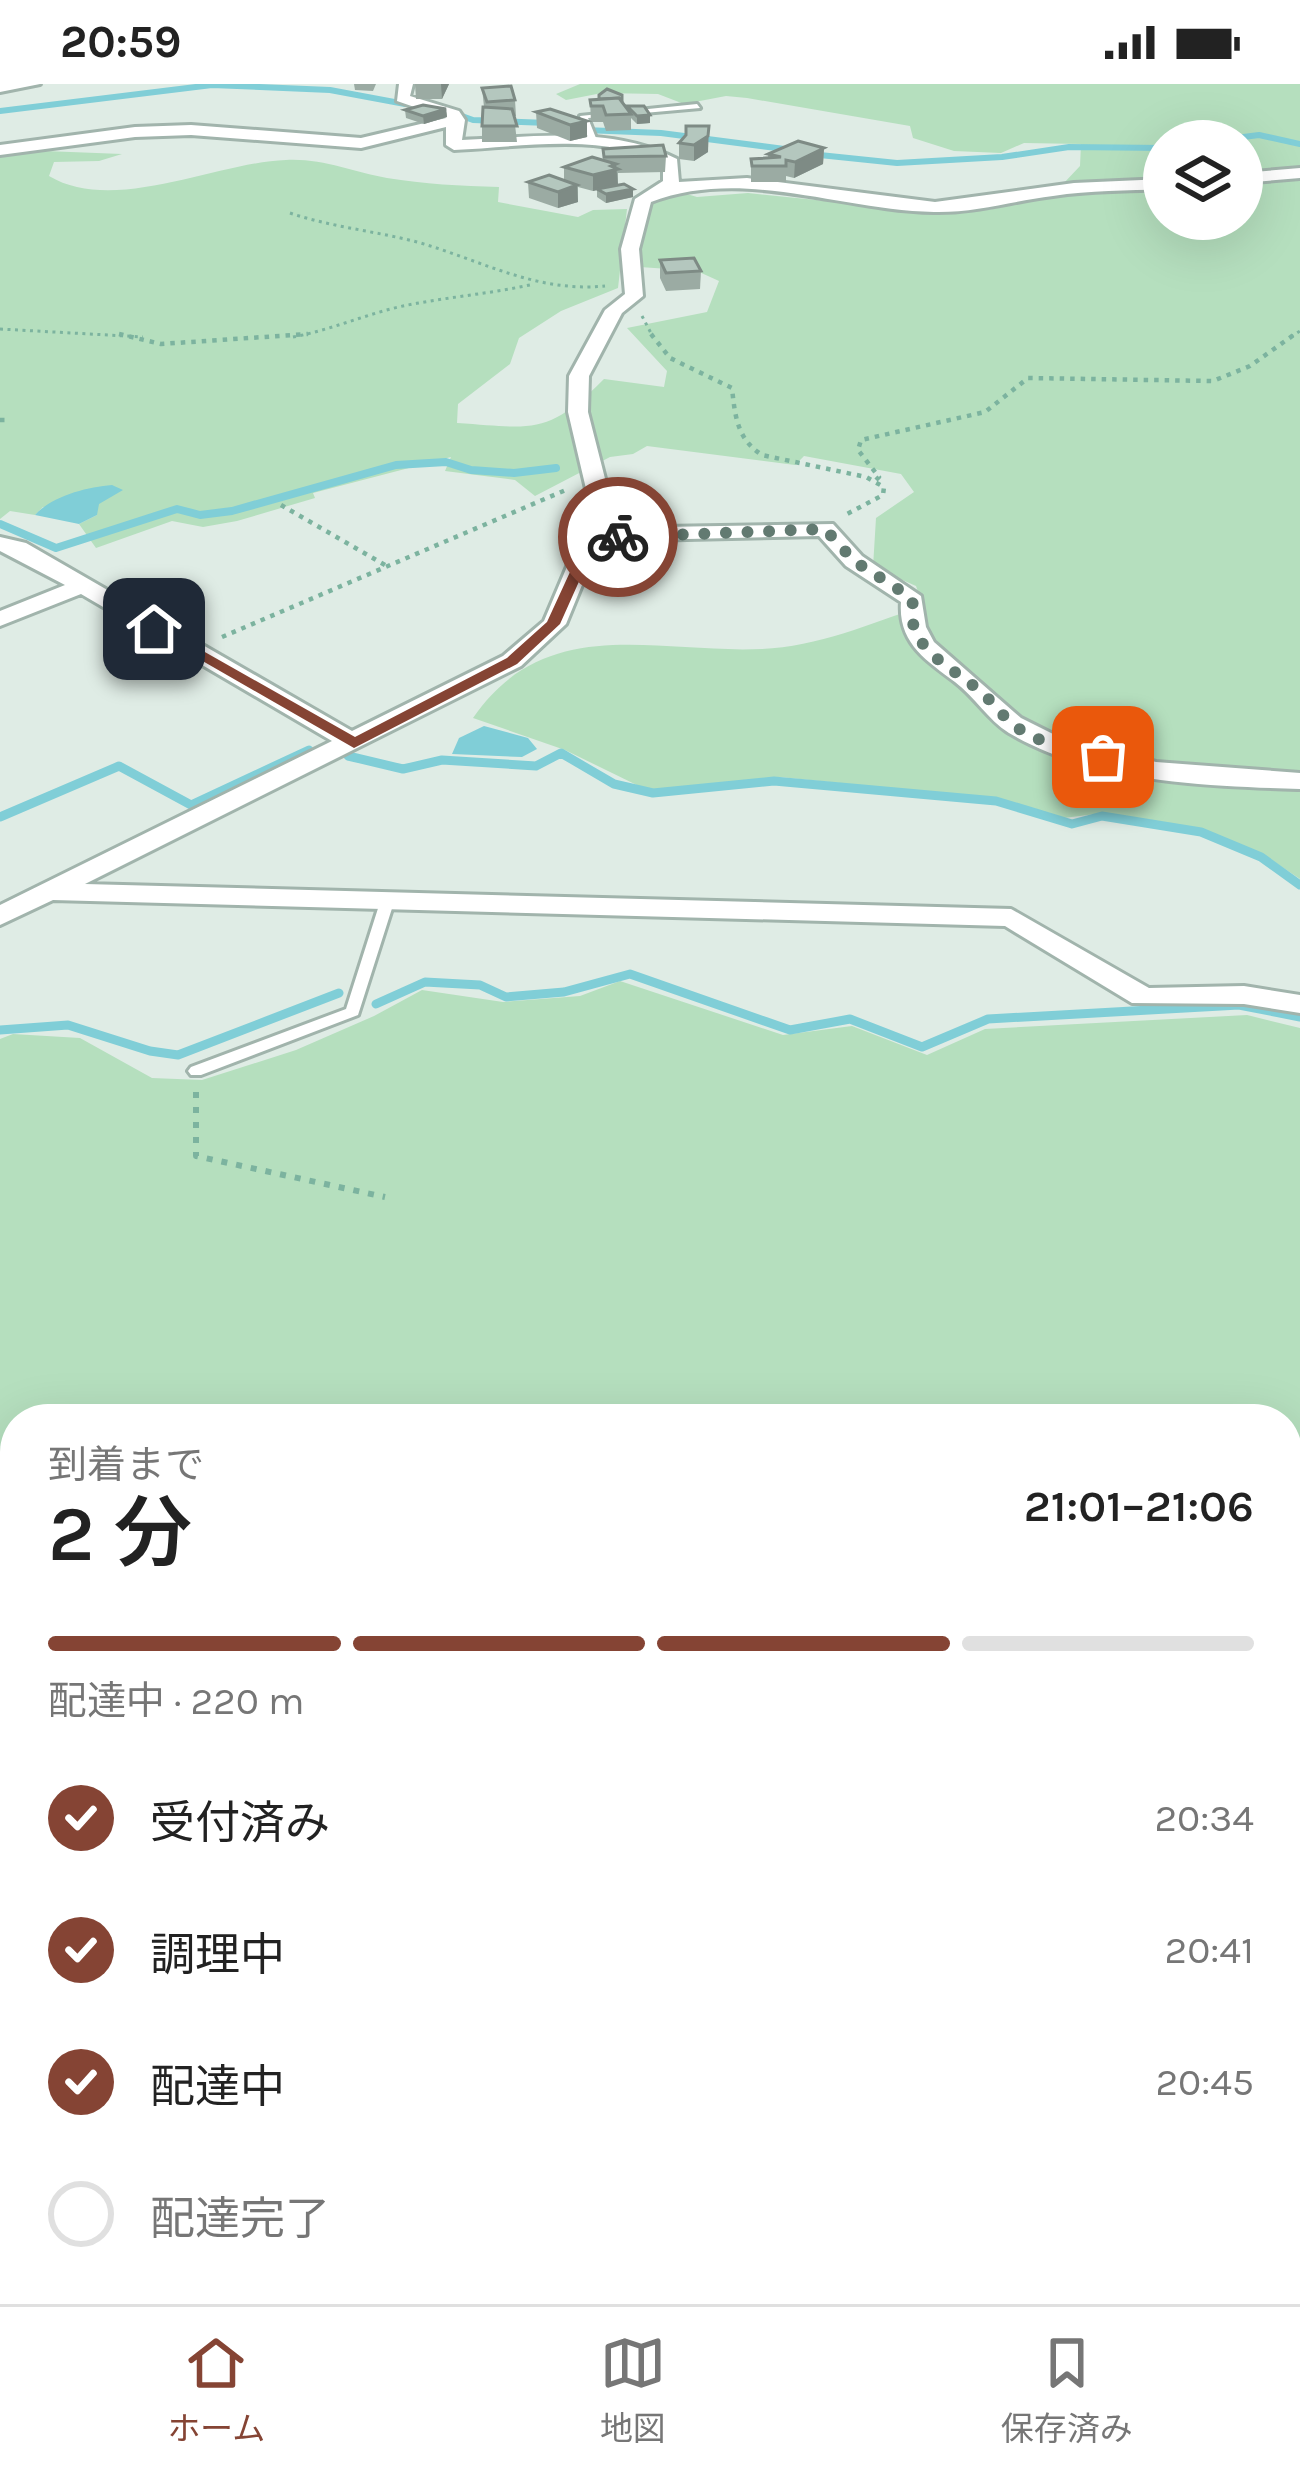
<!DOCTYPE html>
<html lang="ja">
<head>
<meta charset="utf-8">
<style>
	:root { --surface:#fff; --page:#f6f6f6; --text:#222; --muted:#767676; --line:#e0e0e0; --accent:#854434 }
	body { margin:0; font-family:Karla,"Noto Sans JP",sans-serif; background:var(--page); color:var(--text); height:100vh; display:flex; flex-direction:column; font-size:45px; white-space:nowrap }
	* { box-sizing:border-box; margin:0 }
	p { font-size:39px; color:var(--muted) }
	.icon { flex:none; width:66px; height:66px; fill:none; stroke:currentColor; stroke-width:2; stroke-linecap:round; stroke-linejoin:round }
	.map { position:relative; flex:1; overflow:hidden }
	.panel { position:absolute; left:0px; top:1320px; width:1302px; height:900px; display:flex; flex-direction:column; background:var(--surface); border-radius:48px 48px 0 0; box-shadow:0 12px 48px #0002 }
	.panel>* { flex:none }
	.fabs { position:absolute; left:1143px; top:36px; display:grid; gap:24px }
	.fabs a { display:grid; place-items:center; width:120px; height:120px; border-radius:50%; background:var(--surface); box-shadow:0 12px 48px #0002; font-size:60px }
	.pin { position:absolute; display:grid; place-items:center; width:102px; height:102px; color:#fff; margin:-51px; border-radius:24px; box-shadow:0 6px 18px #0006 }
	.courier { position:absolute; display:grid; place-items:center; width:120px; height:120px; margin:-60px; border:9px solid #854434; border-radius:50%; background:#fff; color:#222; box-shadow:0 3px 15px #0007 }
	.headline em { font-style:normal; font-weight:600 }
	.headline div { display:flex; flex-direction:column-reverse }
	.headline { display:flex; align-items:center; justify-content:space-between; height:204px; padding:0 48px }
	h1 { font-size:78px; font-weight:600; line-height:90px }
	.bar { display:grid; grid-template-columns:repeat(4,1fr); gap:18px 12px; align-content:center; height:144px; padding:0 48px }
	.bar i { height:15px; border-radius:9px; background:var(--line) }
	.bar .selected { background:var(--accent) }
	.bar p { grid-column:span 4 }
	ol { padding:0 48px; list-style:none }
	li { display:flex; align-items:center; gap:36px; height:132px }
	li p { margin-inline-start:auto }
	li .icon { padding:12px; border-radius:50%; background:var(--accent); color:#fff; stroke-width:4 }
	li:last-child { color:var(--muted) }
	li i { width:66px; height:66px; border:6px solid var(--line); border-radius:50% }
	.status { display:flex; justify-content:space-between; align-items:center; height:84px; padding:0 60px; background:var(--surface); direction:ltr }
	.status svg { height:33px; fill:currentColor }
	.dock { display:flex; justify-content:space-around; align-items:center; height:168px; border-top:3px solid var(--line); background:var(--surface); font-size:33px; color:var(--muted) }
	.dock a { display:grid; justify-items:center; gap:6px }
	.dock .selected { color:var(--accent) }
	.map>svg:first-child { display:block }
	.green { fill:#b5dfbe; fill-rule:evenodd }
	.water { fill:#80ced7 }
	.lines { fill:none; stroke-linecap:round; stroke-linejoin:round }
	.stream-far2 { stroke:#80ced7; stroke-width:6 }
	.stream-far1 { stroke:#80ced7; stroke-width:8 }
	.stream { stroke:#80ced7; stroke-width:9 }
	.service-casing { stroke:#a1b4ac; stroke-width:6 }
	.minor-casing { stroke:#a1b4ac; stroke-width:6 }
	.path-far2 { stroke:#7cb39f; stroke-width:3; stroke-dasharray:3 4.5; stroke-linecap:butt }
	.path-far1 { stroke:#7cb39f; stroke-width:4.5; stroke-dasharray:4.5 6; stroke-linecap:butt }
	.path { stroke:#7cb39f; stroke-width:6; stroke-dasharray:6 9; stroke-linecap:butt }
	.service { fill:#fff; fill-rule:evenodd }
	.minor { fill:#fff; fill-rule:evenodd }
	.wall { fill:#9baba3 }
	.shaded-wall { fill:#7e8b85 }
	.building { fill:#b4c7be; stroke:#7e8b85; stroke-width:3 }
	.route { fill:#854434 }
	.done { stroke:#627a71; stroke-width:12; stroke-dasharray:0 21.6 }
</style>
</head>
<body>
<div class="status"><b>20:59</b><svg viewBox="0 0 49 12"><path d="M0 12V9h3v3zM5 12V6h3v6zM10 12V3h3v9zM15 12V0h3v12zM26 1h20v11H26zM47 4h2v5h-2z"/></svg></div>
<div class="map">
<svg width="1300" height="2220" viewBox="0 0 1300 2220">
	<rect width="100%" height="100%" fill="#dfece5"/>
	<g class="green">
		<path d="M 580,0 L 1300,0 L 1300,795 L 1264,771 L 1203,745 L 1103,729 L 1064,734 L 998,715 L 780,693 L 649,707 L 565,666 L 473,634 C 546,528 656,570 762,565 C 817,563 872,539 923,522 L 916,502 L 873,483 L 876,434 L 914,408 L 901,390 L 804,372 L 795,381 L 647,362 L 633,370 L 610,373 L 535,412 L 515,396 L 445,387 L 451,373 L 313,409 L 315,414 L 237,437 L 203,443 L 172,437 L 96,464 L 79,440 L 97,431 L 43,423 L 35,431 L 10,427 L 0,435 L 0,69 L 36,63 L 45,67 L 122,70 L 99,77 L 54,78 L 49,92 C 114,131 217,78 286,76 C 322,74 353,88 387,94 C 424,100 461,102 499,103 L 498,118 L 578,133 L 593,126 L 627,125 L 618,204 L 561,227 L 519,254 L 510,280 L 458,320 L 457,339 C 534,344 547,352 604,295 L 664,303 L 667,287 L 627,244 L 707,228 L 719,197 L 697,187 L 640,183 L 637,158 L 648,118 L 680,108 L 697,113 L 748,109 L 925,127 L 988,126 L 1077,107 L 1063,100 L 1080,82 L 1081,60 L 1024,59 L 1001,69 L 954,67 L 913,54 L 910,42 L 747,14 L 726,12 L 684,20 L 658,10 L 602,9 L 566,16 L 556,10 ZM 1164,57 L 1242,57 L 1242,135 L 1164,135 Z"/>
		<path d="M 620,897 L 783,951 L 852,942 L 927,971 L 985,945 L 1247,931 L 1300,944 L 1300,2220 L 0,2220 L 0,955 L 13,950 L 80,954 L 152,994 L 202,996 L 296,966 L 374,932 L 422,906 L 503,918 L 580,912 ZM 15,1335 L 1287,1335 L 1287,2205 L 15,2205 Z"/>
	</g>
	<g class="water">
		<path d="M 112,401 L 123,406 L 99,420 L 97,431 L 79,440 L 35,431 C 52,412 87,403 112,401 Z"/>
		<polygon points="484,642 528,654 537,665 522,673 452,670 459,654"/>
	</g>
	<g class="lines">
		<g class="stream-far2">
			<polyline points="426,19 473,36 548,39"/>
			<polyline points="0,27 212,1 330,6 405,20"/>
			<polyline points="584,46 661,49 792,66"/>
			<polyline points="1212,57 1259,51 1300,60"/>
			<polyline points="810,70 897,79 1002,73 1069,63 1164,64"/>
		</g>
		<polyline class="stream-far1" points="0,440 56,464 177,425 200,431 232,427 396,381 446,378 471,386 514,389 556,384"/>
		<g class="stream">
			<polyline points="348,672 403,685 442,676 536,682 561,669 614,700 653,709 774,697 996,717 1072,740 1102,732 1201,748 1261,773 1300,801"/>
			<polyline points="0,733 119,682 191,721 309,666"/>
			<polyline points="376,920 425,898 480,901 506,913 564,908 630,890 790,946 850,935 922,963 988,935 1239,921 1300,933"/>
			<polyline points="0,946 68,941 150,967 178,971 339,909"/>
		</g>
		<defs>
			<g id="service">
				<polygon points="697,20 700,24 588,34 598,59 594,61 590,59 580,32"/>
				<polygon points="388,811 395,815 358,931 201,991 191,991 188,987 191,983 346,925 381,815"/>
			</g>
			<g id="minor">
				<polygon points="0,0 40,0 0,8"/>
				<path d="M 399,0 L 413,0 L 410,12 L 459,27 L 465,36 L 462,56 C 533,53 611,41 677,75 L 679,98 L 747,94 L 935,118 L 1074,99 L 1164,95 L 1164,105 C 1127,107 1090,106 1053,112 C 1013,117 974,129 934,128 C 839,126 743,83 651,118 L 639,165 L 643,212 L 622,229 L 589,292 L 588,328 L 613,426 L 605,444 L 833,440 L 862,472 L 921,512 L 926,543 L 934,558 L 1021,634 L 1059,653 L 1156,678 L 1300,689 L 1300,705 C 1205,702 1094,699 1009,649 C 988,636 975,613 955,598 C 926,576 898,559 901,518 L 846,482 L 819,452 L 600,457 L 566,540 L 521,582 L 85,800 L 1011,825 L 1149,904 L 1244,902 L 1300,911 L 1300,929 L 1244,920 L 1132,919 L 1005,842 L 53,816 L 0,841 L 0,821 L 332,657 L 81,510 L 0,542 L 0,527 L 65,501 L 0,467 L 0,453 L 26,459 L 352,647 L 503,572 L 544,537 L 591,426 L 568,328 L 569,292 L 605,226 L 625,210 L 621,165 L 635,115 L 663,97 L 663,80 C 602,48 521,63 454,66 L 446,61 L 446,43 L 361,64 L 191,51 L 135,53 L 0,71 L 0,61 L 135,43 L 191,41 L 361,54 L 446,34 L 397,17 Z"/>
				<polygon points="1300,84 1300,94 1242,99 1242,89"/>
			</g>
		</defs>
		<use href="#service" class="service-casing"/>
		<use href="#minor" class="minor-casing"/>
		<g class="path-far2">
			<path d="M 290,129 C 331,143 375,147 417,158 C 481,176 536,209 605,202"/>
			<polyline points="642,232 653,253"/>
			<polyline points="0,245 143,253"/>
			<path d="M 293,253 C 331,246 366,230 403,222 C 446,213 490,210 534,200"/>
			<polyline points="1291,253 1300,247"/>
		</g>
		<g class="path-far1">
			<polyline points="119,250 161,260 308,250"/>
			<path d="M 651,250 L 670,274 L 732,304 C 735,332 737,355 762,371 L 866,393 L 884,403 L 883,411 L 847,430"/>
			<polyline points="0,336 5,336"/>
			<polyline points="876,396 879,393 858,366 861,356 985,328 1028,294 1213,297 1250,282 1295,250"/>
			<polyline points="281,421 385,481"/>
			<polyline points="222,553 568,405"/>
		</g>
		<polyline class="path" points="196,1008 196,1072 385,1113"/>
		<use href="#service" class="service"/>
		<use href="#minor" class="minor"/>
	</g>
	<g class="wall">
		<polygon points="354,0 376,0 373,7 355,6"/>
		<polygon points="415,0 449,0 442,15 416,15"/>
		<polygon points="482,4 515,16 516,32 514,32 517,58 482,58 482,42 484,23"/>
		<polygon points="590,16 622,18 627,25 627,22 650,39 637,40 631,34 631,46 606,47 603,38 591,38"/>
		<polygon points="446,25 447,33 424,40 406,34 405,26"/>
		<polygon points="536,28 587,37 587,53 570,57 537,44"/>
		<polygon points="686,52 708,68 694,77 679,75 679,59"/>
		<polygon points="824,64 823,80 794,94 786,92 786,98 751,98 751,75 768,74 768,70"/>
		<polygon points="603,65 666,72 665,88 618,89 618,101 633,105 633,113 606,119 597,113 597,106 593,107 578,103 578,118 558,124 529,114 528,98 564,97 564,83 603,76"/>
		<polygon points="660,176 701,187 700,205 666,207 660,194"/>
	</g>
	<g class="shaded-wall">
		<polygon points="441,0 449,0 442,15"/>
		<polygon points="446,25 447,33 424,40 423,32"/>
		<polygon points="650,31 650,39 637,40 637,32"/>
		<polygon points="587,37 587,53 570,57 570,41"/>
		<polygon points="709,42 708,68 694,77 694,61"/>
		<polygon points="824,64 823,80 794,94 795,78"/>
		<polygon points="616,80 618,101 593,107 593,91"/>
		<polygon points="577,101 578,118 558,124 558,108"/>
		<polygon points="633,105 633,113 606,119 606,110"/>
	</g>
	<g class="building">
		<polygon points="511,2 515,16 487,18 482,4"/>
		<polygon points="607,5 622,11 622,18 619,14 599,15 599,11"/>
		<polygon points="619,14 631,30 606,31 603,22 591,22 590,16"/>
		<polygon points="423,21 446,25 423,32 405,26"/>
		<polygon points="627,22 644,22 650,31 637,32"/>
		<polygon points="483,23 512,25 517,42 482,42"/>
		<polygon points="550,25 587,37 570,41 536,28"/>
		<polygon points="686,42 709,42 708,52 694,61 679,59 686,51"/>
		<polygon points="798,57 824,64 795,78 786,76 786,82 752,82 751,75 781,73 768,70"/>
		<polygon points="663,61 666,72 604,73 603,65"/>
		<polygon points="592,73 616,80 611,82 618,85 593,91 564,83"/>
		<polygon points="549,91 577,101 558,108 528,98"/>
		<polygon points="624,100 633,105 606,110 597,105"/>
		<polygon points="694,174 701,187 666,189 660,176"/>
	</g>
	<polygon class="route" points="593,447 624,453 598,455 560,540 517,580 354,664 147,545 159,542 355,653 507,574 547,538 587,451"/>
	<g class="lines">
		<path class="done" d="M 618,453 L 825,445 L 854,477 L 906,510 L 913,517 C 904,564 950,581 981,608 C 993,618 1002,632 1014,641 C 1037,660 1075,666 1103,673"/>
	</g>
</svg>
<div class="fabs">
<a><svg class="icon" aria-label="layers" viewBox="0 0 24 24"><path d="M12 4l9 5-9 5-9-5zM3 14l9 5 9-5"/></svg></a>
</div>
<div class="pin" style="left:1103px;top:673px;background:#ea580c"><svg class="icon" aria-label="bag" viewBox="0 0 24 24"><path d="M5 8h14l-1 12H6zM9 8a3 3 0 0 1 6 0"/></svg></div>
<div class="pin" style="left:154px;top:545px;background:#1f2937"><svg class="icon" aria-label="home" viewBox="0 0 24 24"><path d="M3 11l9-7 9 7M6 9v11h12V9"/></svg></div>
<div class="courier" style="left:618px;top:453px"><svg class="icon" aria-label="bike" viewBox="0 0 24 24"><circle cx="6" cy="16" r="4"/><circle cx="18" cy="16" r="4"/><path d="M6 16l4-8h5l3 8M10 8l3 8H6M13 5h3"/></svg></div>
<section class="panel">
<div class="headline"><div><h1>2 分</h1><p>到着まで</p></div><em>21:01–21:06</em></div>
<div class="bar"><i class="selected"></i><i class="selected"></i><i class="selected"></i><i></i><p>配達中 · 220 m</p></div>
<ol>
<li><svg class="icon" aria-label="check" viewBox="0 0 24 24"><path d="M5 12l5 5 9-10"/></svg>受付済み<p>20:34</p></li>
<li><svg class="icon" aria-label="check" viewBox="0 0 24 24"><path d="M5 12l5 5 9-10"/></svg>調理中<p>20:41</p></li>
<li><svg class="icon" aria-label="check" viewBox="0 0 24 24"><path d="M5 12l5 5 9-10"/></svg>配達中<p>20:45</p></li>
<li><i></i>配達完了</li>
</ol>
</section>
</div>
<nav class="dock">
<a class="selected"><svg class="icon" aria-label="home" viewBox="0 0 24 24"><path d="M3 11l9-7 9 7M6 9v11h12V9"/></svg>ホーム</a>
<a><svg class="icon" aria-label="map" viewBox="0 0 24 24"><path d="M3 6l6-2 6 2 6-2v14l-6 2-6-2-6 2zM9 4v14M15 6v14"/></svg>地図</a>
<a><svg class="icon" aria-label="saved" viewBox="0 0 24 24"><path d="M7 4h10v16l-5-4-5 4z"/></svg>保存済み</a>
</nav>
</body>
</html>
